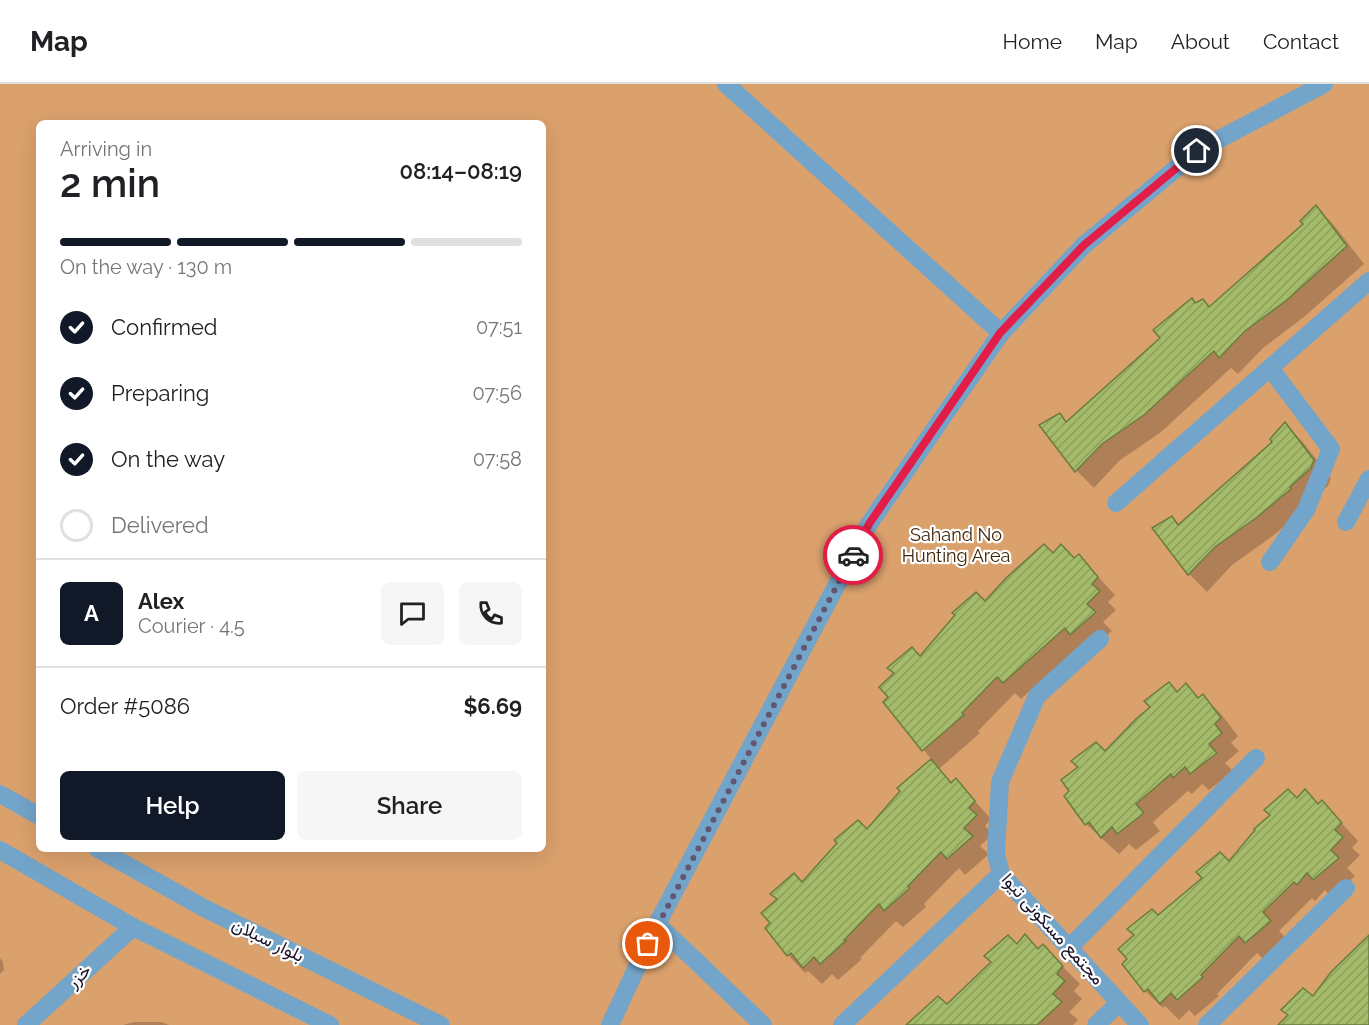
<!DOCTYPE html>
<html lang="en">
<head>
<meta charset="utf-8">
<style>
	:root { --surface:#fff; --page:#f6f6f6; --text:#202124; --muted:#757577; --line:#e0e0e0; --accent:#111827 }
	body { margin:0; font-family:Raleway,Vazirmatn,sans-serif; background:var(--page); color:var(--text); height:100vh; display:flex; flex-direction:column; font-size:22px; white-space:nowrap }
	* { box-sizing:border-box; margin:0 }
	p { font-size:20px; color:var(--muted) }
	.icon { flex:none; width:33px; height:33px; fill:none; stroke:currentColor; stroke-width:2; stroke-linecap:round; stroke-linejoin:round }
	.map { position:relative; flex:1; overflow:hidden }
	.details { position:absolute; left:36px; top:36px; width:510px; height:732px; display:flex; flex-direction:column; background:var(--surface); border-radius:9px; box-shadow:0 6px 24px #0002 }
	.details>* { flex:none }
	.pin { position:absolute; display:grid; place-items:center; width:51px; height:51px; color:#fff; margin:-26px; border:3px solid #fff; border-radius:50%; box-shadow:0 2px 6px #0007 }
	.courier { position:absolute; display:grid; place-items:center; width:60px; height:60px; margin:-30px; border:4px solid #e11d48; border-radius:50%; background:#fff; color:#222; box-shadow:0 2px 8px #0007 }
	.overview em { font-style:normal; font-weight:600 }
	.overview div { display:flex; flex-direction:column-reverse }
	.overview { display:flex; align-items:center; justify-content:space-between; height:102px; padding:0 24px }
	h1 { font-size:39px; font-weight:600; line-height:45px }
	.bar { display:grid; grid-template-columns:repeat(4,1fr); gap:9px 6px; align-content:center; height:72px; padding:0 24px }
	.bar i { height:8px; border-radius:4px; background:var(--line) }
	.bar .selected { background:var(--accent) }
	.bar p { grid-column:span 4 }
	.line { display:flex; align-items:center; gap:15px; padding:0 24px; border-top:2px solid var(--line) }
	.line div { flex:1 }
	.round { display:grid; place-items:center; flex:none; width:63px; height:63px; border-radius:9px; background:var(--page) }
	ol { padding:0 24px; list-style:none }
	li { display:flex; align-items:center; gap:18px; height:66px }
	li p { margin-inline-start:auto }
	li .icon { padding:6px; border-radius:50%; background:var(--accent); color:#fff; stroke-width:4 }
	li:last-child { color:var(--muted) }
	li i { width:33px; height:33px; border:3px solid var(--line); border-radius:50% }
	.action { display:flex; gap:12px; margin-top:auto; padding:12px 24px }
	.action a { flex:1; height:69px; border-radius:9px; background:var(--accent); color:#fff; font-size:24px; font-weight:600; line-height:69px; text-align:center }
	.action a+a { background:var(--page); color:var(--text) }
	header { display:flex; align-items:center; gap:36px; box-sizing:border-box; height:84px; padding:0 30px; background:var(--surface); border-bottom:2px solid var(--line) }
	header strong { font-size:28px }
	nav { display:flex; gap:33px; margin-inline-start:auto; font-size:21px }
	.map>svg:first-child { display:block }
	.park { fill:#dba16d; fill-rule:evenodd }
	.shadow { fill:#0003 }
	.building { fill:url(#building-hatch); stroke:#6b7c3d; stroke-width:1.5 }
	.lines { fill:none; stroke-linecap:round; stroke-linejoin:round }
	.minor { stroke:#73a4c9; stroke-width:18 }
	.done { stroke:#625773; stroke-width:6; stroke-dasharray:0 10.8 }
	.route { stroke:#e11d48; stroke-width:8 }
	.labels { text-anchor:middle; stroke-width:4.5; stroke-linejoin:round; paint-order:stroke }
	.park-label { font-size:18px; fill:#3e2409; stroke:#fff }
	.street-label { font-size:18px; fill:#1b1228; stroke:#fff }
</style>
</head>
<body>
<header>
<strong>Map</strong>
<nav><a>Home</a><a>Map</a><a>About</a><a>Contact</a></nav>
</header>
<div class="map">
<svg width="1369" height="941" viewBox="0 0 1369 941">
	<defs>
		<pattern id="building-hatch" width="6" height="6" patternUnits="userSpaceOnUse" patternTransform="scale(1.5)"><rect width="6" height="6" fill="#a4bb6a"/><path d="M-1 1l2-2M0 6l6-6M5 7l2-2" fill="none" stroke="#8da05c"/></pattern>
	</defs>
	<rect width="100%" height="100%" fill="#e7d8ff"/>
	<path class="park" d="M 0,0 L 1369,0 L 1369,941 L 0,941 ZM 39,39 L 543,39 L 543,765 L 39,765 Z"/>
	<g class="shadow">
		<polygon points="1316,123 1333,140 1364,180 1304,233 1263,264 1238,290 1231,284 1161,348 1119,377 1094,404 1077,387 1041,342 1059,331 1067,339 1162,254 1196,221 1203,217 1210,224 1305,140"/>
		<polygon points="1285,340 1302,357 1331,394 1328,402 1306,421 1307,423 1274,451 1232,481 1207,508 1189,490 1154,445 1172,434 1180,441 1274,358"/>
		<polygon points="1053,471 1075,476 1079,472 1115,511 1108,518 1116,526 1103,538 1112,547 1089,567 1082,561 1021,615 1015,609 978,647 980,649 939,685 952,699 956,696 991,735 985,742 993,750 980,762 989,770 965,791 959,784 924,820 926,823 903,843 896,837 860,874 862,875 838,896 832,890 822,900 808,887 805,889 788,871 803,800 867,747 902,707 899,704 932,676 885,618 921,574 985,520"/>
		<polygon points="1186,601 1200,615 1203,612 1221,630 1238,652 1231,659 1239,667 1225,679 1233,687 1209,706 1202,700 1192,710 1188,707 1153,738 1160,747 1136,766 1129,760 1119,770 1086,740 1105,669"/>
		<polygon points="1297,716 1319,721 1322,718 1358,757 1352,764 1360,771 1347,784 1355,792 1331,813 1325,806 1315,817 1312,814 1279,847 1287,855 1263,875 1257,869 1217,910 1219,912 1195,932 1189,926 1179,936 1165,922 1163,924 1145,907 1158,833 1229,779"/>
		<polygon points="1017,862 1039,866 1060,880 1080,900 1074,907 1082,915 1069,928 1078,936 1073,941 921,941 947,922"/>
		<polygon points="0,874 3,878 4,886 0,890"/>
		<polygon points="134,938 162,938 169,941 123,941"/>
	</g>
	<g class="building">
		<polygon points="1316,121 1347,162 1287,216 1245,247 1219,274 1214,267 1144,331 1102,360 1075,388 1039,341 1060,329 1066,338 1160,254 1153,246 1192,214 1195,219 1203,215 1209,223 1303,140 1300,137"/>
		<polygon points="1285,338 1314,376 1311,384 1290,403 1291,405 1256,434 1215,463 1188,491 1152,444 1172,432 1178,441 1272,358 1270,355"/>
		<polygon points="1044,460 1053,469 1061,460 1074,474 1079,470 1098,493 1092,500 1100,507 1087,520 1096,528 1070,551 1065,544 1003,599 997,593 962,629 964,631 922,667 883,618 888,613 879,603 894,589 887,584 912,563 920,572 955,531 952,529 976,508 985,517 1006,494"/>
		<polygon points="1169,598 1177,608 1186,599 1198,614 1203,610 1221,634 1215,640 1222,649 1209,660 1217,669 1190,690 1185,683 1173,694 1171,690 1136,720 1144,729 1117,750 1112,743 1101,754 1089,738 1085,741 1064,712 1069,707 1061,696 1078,683 1071,677 1096,658 1105,667 1136,635 1150,623 1144,617"/>
		<polygon points="931,675 951,699 956,694 975,717 969,724 977,731 964,744 973,752 947,775 941,768 908,802 910,804 884,827 879,820 844,856 846,857 820,880 814,873 803,884 791,869 787,872 765,844 770,839 761,829 777,815 770,810 794,789 802,798 837,759 834,756 858,736 867,745 900,707 897,704"/>
		<polygon points="1288,705 1297,714 1305,705 1318,720 1322,716 1342,739 1335,746 1343,753 1331,766 1339,774 1313,796 1307,789 1297,801 1294,798 1263,828 1271,837 1245,859 1239,852 1201,891 1203,893 1177,916 1171,909 1160,920 1148,905 1144,908 1122,880 1127,875 1118,865 1134,851 1127,845 1152,825 1158,831 1202,794 1196,788 1220,768 1229,777 1255,746 1254,745 1270,731 1264,726"/>
		<polygon points="1025,850 1038,865 1043,860 1063,882 1057,890 1065,897 1053,910 1062,918 1037,941 906,941 938,912 947,920 991,878 984,872 1008,851 1017,860"/>
		<polygon points="1369,851 1369,941 1278,941 1288,931 1281,926 1303,904 1313,912 1331,888"/>
	</g>
	<g class="lines">
		<g class="minor">
			<polyline points="726,0 1001,249"/>
			<polyline points="1116,419 1369,197"/>
			<polyline points="1346,438 1369,395"/>
			<polyline points="1270,478 1306,426 1331,365 1270,284"/>
			<polyline points="1100,555 1037,612 1000,698 996,770 1001,790 1140,941"/>
			<polyline points="0,710 39,732"/>
			<polyline points="98,765 204,824 441,941"/>
			<polyline points="0,766 133,843 330,941"/>
			<polyline points="657,840 763,941"/>
			<polyline points="1070,863 1256,674"/>
			<polyline points="26,941 133,843"/>
			<polyline points="610,941 657,840 869,440 1001,249 1084,161 1197,67 1324,0"/>
			<polyline points="842,941 1001,790"/>
			<polyline points="1096,941 1119,919"/>
			<polyline points="1207,941 1346,804"/>
		</g>
	</g>
	<g class="lines">
		<polyline class="done" points="648,860 853,471"/>
		<polyline class="route" points="853,471 869,440 1000,249 1084,161 1197,67"/>
	</g>
	<g class="labels">
		<g class="park-label">
			<text x="956" y="457">Sahand No<tspan x="956" dy="21">Hunting Area</tspan></text>
		</g>
		<g class="street-label">
			<text transform="translate(1053 845) rotate(48)" y="6">مجتمع مسکونی تیوا</text>
			<text transform="translate(268 856) rotate(26)" y="6">بلوار سبلان</text>
			<text transform="translate(79 892) rotate(-43)" y="6">خزر</text>
		</g>
	</g>
</svg>
<div class="pin" style="left:648px;top:860px;background:#ea580c"><svg class="icon" aria-label="bag" viewBox="0 0 24 24"><path d="M5 8h14l-1 12H6zM9 8a3 3 0 0 1 6 0"/></svg></div>
<div class="pin" style="left:1197px;top:67px;background:#1f2937"><svg class="icon" aria-label="home" viewBox="0 0 24 24"><path d="M3 11l9-7 9 7M6 9v11h12V9"/></svg></div>
<div class="courier" style="left:853px;top:471px"><svg class="icon" aria-label="car" viewBox="0 0 24 24"><path d="M5 17H2v-5l4-1 3-4h7l3 4 3 1v5h-3M9 17h6M6 11h13"/><circle cx="7" cy="17" r="2"/><circle cx="17" cy="17" r="2"/></svg></div>
<section class="details">
<div class="overview"><div><h1>2 min</h1><p>Arriving in</p></div><em>08:14–08:19</em></div>
<div class="bar"><i class="selected"></i><i class="selected"></i><i class="selected"></i><i></i><p>On the way · 130 m</p></div>
<ol>
<li><svg class="icon" aria-label="check" viewBox="0 0 24 24"><path d="M5 12l5 5 9-10"/></svg>Confirmed<p>07:51</p></li>
<li><svg class="icon" aria-label="check" viewBox="0 0 24 24"><path d="M5 12l5 5 9-10"/></svg>Preparing<p>07:56</p></li>
<li><svg class="icon" aria-label="check" viewBox="0 0 24 24"><path d="M5 12l5 5 9-10"/></svg>On the way<p>07:58</p></li>
<li><i></i>Delivered</li>
</ol>
<div class="line" style="height:108px"><b class="round" style="background:var(--accent);color:#fff">A</b><div><b>Alex</b><p>Courier · 4.5</p></div><a class="round"><svg class="icon" aria-label="chat" viewBox="0 0 24 24"><path d="M4 5h16v11H9l-5 4z"/></svg></a><a class="round"><svg class="icon" aria-label="phone" viewBox="0 0 24 24"><path d="M5 4h4l2 5-3 2q2 4 5 5l2-3 5 2v4C11 20 4 13 5 4z"/></svg></a></div>
<div class="line" style="height:78px"><div>Order #5086</div><b>$6.69</b></div>
<div class="action"><a>Help</a><a>Share</a></div>
</section>
</div>
</body>
</html>
